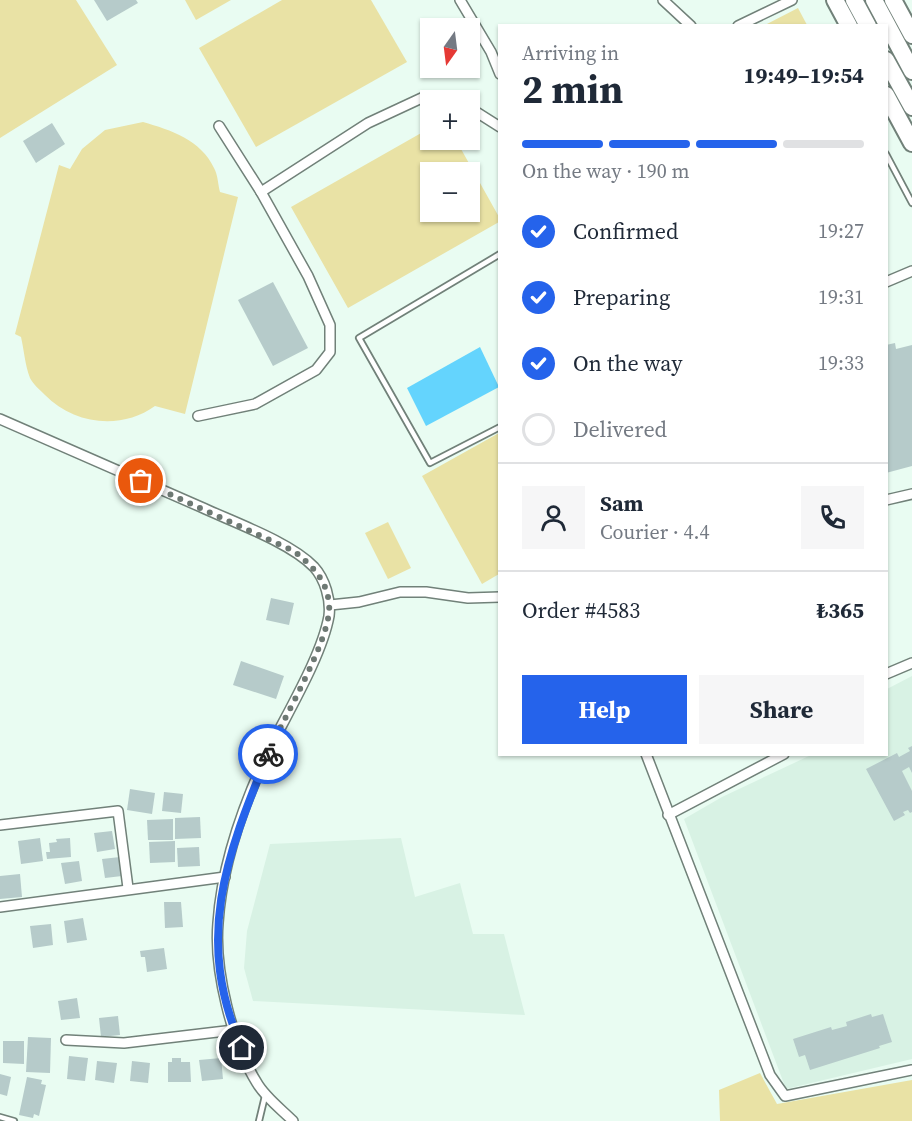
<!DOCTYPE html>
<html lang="en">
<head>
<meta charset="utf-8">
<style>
	:root { --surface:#fff; --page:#f6f6f7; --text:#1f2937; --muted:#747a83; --line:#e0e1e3; --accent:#2563eb }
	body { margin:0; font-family:"Source Serif 4",serif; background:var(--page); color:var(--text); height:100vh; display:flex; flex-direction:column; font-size:22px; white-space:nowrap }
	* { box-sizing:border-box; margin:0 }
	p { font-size:20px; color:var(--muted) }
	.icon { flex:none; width:33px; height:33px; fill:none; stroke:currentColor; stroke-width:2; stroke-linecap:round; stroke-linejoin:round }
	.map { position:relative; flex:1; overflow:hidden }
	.panel { position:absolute; left:498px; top:24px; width:390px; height:732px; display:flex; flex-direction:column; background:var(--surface); border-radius:0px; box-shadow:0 2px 4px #0004 }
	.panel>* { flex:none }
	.needle { width:39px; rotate:194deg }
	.controls { position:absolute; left:420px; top:18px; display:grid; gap:12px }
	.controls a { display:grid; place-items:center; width:60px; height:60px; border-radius:0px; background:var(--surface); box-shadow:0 2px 4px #0004; font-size:30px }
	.pin { position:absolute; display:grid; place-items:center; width:51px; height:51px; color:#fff; margin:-26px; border:3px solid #fff; border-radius:50%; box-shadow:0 2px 6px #0007 }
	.courier { position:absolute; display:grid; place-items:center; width:60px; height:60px; margin:-30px; border:4px solid #2563eb; border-radius:50%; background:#fff; color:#222; box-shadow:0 2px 8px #0007 }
	.summary em { font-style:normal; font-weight:700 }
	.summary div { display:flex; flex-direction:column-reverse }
	.summary { display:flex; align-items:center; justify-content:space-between; height:102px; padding:0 24px }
	h1 { font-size:39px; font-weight:700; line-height:45px }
	.bar { display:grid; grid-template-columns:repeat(4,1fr); gap:9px 6px; align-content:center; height:72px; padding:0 24px }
	.bar i { height:8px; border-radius:4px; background:var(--line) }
	.bar .active { background:var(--accent) }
	.bar p { grid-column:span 4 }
	.line { display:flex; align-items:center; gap:15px; padding:0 24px; border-top:2px solid var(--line) }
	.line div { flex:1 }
	.round { display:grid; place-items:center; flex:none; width:63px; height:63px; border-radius:0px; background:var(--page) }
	ol { padding:0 24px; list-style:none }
	li { display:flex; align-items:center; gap:18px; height:66px }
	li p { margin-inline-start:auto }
	li .icon { padding:6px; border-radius:50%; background:var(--accent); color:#fff; stroke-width:4 }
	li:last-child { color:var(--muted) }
	li i { width:33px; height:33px; border:3px solid var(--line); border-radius:50% }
	.primary-button { display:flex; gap:12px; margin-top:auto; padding:12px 24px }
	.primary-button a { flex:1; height:69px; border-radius:0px; background:var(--accent); color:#fff; font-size:24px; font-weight:700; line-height:69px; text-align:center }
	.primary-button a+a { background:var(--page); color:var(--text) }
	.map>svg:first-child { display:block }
	.built { fill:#d8f2e4 }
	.green { fill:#e9e2a5; fill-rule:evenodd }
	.water { fill:#64d4fd }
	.building { fill:#b6cbca }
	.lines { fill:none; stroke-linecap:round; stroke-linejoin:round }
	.lane-casing { stroke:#718179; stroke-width:8 }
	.street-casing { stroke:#718179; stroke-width:12 }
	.highway-casing { stroke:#718179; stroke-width:20 }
	.lane { stroke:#fff; stroke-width:4.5 }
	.street { stroke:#fff; stroke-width:9 }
	.highway { stroke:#fff; stroke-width:16 }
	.done { stroke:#6e7974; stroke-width:6; stroke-dasharray:0 10.8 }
	.route { stroke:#2563eb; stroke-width:8 }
</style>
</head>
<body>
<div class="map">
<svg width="912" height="1121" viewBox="0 0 912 1121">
	<rect width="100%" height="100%" fill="#e9fcf2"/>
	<g class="built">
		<polygon points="912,676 912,1059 786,1089 684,819 722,797 811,755 886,754 887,689"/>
		<polygon points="401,838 415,897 460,883 473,934 504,934 525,1015 253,1001 244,968 247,931 270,844"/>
	</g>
	<g class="green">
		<polygon points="0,0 76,0 117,65 0,138"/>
		<polygon points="185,0 231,0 196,20"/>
		<polygon points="282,0 371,0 407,62 256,147 199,48"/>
		<polygon points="798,8 807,25 765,25"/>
		<path d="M 143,122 C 171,130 201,140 214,168 C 218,175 218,185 220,192 L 238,197 L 185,414 L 155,406 C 122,430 74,425 45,395 C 40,390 33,384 30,378 C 25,365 24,350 21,337 L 15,334 L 59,165 L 70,169 L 82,149 L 105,130 Z"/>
		<path d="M 430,128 L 430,140 L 456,140 L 499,217 L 499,222 L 348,308 L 291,207 ZM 470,172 L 470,212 L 430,212 L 430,172 Z"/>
		<polygon points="499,433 499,574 482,584 422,476"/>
		<polygon points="388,522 411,568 388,579 365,533"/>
		<polygon points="760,1073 777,1104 912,1080 912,1121 720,1121 719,1090"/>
	</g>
	<polygon class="water" points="480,347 499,387 426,426 407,388"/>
	<g class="building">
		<polygon points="94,0 136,0 138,3 107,21"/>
		<polygon points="52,123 65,144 36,163 23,141"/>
		<polygon points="273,282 308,348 273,366 238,300"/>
		<polygon points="895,343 896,349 912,345 912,466 886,473 886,345"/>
		<polygon points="271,598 294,603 289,625 266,620"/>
		<polygon points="241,661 284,676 276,699 233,685"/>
		<polygon points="912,746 912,773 909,767 902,771 912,791 912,812 910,813 908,810 903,812 905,815 894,821 866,769 897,753 899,757 910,751 908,748"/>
		<polygon points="130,789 155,793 152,814 127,810"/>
		<polygon points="164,792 183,794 181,813 162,811"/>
		<polygon points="200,817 201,838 175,839 175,818"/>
		<polygon points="173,819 173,840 148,840 147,820"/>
		<polygon points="112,831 115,849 97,852 94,833"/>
		<polygon points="40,838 43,861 21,864 18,841"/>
		<polygon points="70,838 71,857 47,859 46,852 50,852 49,843 57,842 56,839"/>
		<polygon points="175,841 175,862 150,863 149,842"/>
		<polygon points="199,847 200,866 178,867 177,848"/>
		<polygon points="120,857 122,876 105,878 102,859"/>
		<polygon points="79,861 82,881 65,884 61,863"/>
		<polygon points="20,874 22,897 0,899 0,876"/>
		<polygon points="164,902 181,902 183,927 165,928"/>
		<polygon points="83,918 87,940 67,943 64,921"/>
		<polygon points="51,924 53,945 33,948 30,926"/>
		<polygon points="164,948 167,969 147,972 145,957 141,957 140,951"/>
		<polygon points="77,998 80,1018 61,1020 58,1001"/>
		<polygon points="871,1014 872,1017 883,1014 892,1042 879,1046 880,1048 810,1070 805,1055 799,1057 793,1039 831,1027 832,1030 847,1026 846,1022"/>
		<polygon points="118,1016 120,1035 101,1037 99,1018"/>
		<polygon points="28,1037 51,1038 50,1073 26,1072"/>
		<polygon points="3,1041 24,1041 24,1064 3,1063"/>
		<polygon points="69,1056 88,1058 85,1081 67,1079"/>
		<polygon points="172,1058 181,1058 181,1062 190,1062 191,1082 168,1082 168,1062 172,1062"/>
		<polygon points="221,1058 223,1079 202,1081 199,1060"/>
		<polygon points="97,1061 117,1063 114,1083 95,1080"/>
		<polygon points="132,1061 150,1063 148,1083 130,1081"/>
		<polygon points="0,1074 11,1077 7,1096 0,1094"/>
		<polygon points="27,1077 42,1080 41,1084 46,1085 39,1116 34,1114 33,1118 19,1115"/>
	</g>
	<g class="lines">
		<defs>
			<g id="lane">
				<polyline points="886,154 912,203"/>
				<polyline points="500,254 359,338 430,463 500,427"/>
				<polyline points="0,1117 14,1121"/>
				<polyline points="259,1121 265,1096"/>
			</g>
			<g id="street">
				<polyline points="460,0 491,52 500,74"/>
				<polyline points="663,0 691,26"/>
				<polyline points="738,26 792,0"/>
				<polyline points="470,108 500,127"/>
				<polyline points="219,126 261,192"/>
				<polyline points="886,282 912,271"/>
				<polyline points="198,416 255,404 316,370 330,352 330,325 308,276 261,192 368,123 426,96 447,100"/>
				<path d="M 0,419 C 67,449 134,478 201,507 C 233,522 290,542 314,567 C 325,579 331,600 329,616 C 322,655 289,710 271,746 C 245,800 222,863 218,923 C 214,970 232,1043 257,1083 C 265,1097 281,1109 293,1121"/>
				<polyline points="886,500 912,494"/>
				<polyline points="330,605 359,602 400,592 426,592 468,598 500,597"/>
				<polyline points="886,674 912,663"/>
				<polyline points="646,754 770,1075 785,1096 912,1070"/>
				<polyline points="668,815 784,754"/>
				<polyline points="0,825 118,811 128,888"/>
				<polyline points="0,907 225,877"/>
				<polyline points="66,1040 124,1043 234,1030"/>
			</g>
			<g id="highway">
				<polyline points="835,0 849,26"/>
				<polyline points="854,0 868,26"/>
				<polyline points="874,0 912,71"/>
				<polyline points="893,0 912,35"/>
				<polyline points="886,60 912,107"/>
				<polyline points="886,95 912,143"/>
			</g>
		</defs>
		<use href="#lane" class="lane-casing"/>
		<use href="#street" class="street-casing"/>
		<use href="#highway" class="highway-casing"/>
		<use href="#lane" class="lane"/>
		<use href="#street" class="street"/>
		<use href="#highway" class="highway"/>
	</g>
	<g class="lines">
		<path class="done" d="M 141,481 L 294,551 C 312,566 327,580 329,604 C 333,636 282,720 268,754"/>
		<path class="route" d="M 242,1048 C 194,939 226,857 268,754"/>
	</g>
</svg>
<div class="controls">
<a><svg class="needle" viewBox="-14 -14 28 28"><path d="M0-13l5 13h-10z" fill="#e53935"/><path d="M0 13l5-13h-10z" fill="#747a83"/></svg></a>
<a>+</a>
<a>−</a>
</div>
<div class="pin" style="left:141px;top:481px;background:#ea580c"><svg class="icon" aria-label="bag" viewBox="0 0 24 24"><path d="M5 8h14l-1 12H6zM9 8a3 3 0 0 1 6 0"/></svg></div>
<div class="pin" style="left:242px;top:1048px;background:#1f2937"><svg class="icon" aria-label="home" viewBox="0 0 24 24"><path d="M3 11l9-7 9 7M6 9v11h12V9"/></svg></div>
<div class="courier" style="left:268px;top:754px"><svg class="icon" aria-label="bike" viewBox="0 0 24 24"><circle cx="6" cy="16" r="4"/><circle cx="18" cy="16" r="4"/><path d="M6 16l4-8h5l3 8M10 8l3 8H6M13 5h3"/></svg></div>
<section class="panel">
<div class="summary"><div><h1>2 min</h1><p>Arriving in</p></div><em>19:49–19:54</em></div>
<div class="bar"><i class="active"></i><i class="active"></i><i class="active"></i><i></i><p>On the way · 190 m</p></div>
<ol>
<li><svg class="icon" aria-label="check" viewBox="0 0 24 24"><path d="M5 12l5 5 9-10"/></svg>Confirmed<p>19:27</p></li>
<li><svg class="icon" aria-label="check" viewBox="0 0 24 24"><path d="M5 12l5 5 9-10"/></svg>Preparing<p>19:31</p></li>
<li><svg class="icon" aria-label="check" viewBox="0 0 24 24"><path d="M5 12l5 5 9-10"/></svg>On the way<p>19:33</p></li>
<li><i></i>Delivered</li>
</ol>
<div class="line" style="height:108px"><a class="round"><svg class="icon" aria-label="person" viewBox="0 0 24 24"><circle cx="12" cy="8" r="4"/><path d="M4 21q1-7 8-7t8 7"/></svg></a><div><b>Sam</b><p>Courier · 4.4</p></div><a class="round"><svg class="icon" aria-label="phone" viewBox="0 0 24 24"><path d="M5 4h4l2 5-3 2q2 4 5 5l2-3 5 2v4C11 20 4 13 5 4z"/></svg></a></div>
<div class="line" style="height:78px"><div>Order #4583</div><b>₺365</b></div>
<div class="primary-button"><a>Help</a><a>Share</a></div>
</section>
</div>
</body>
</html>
